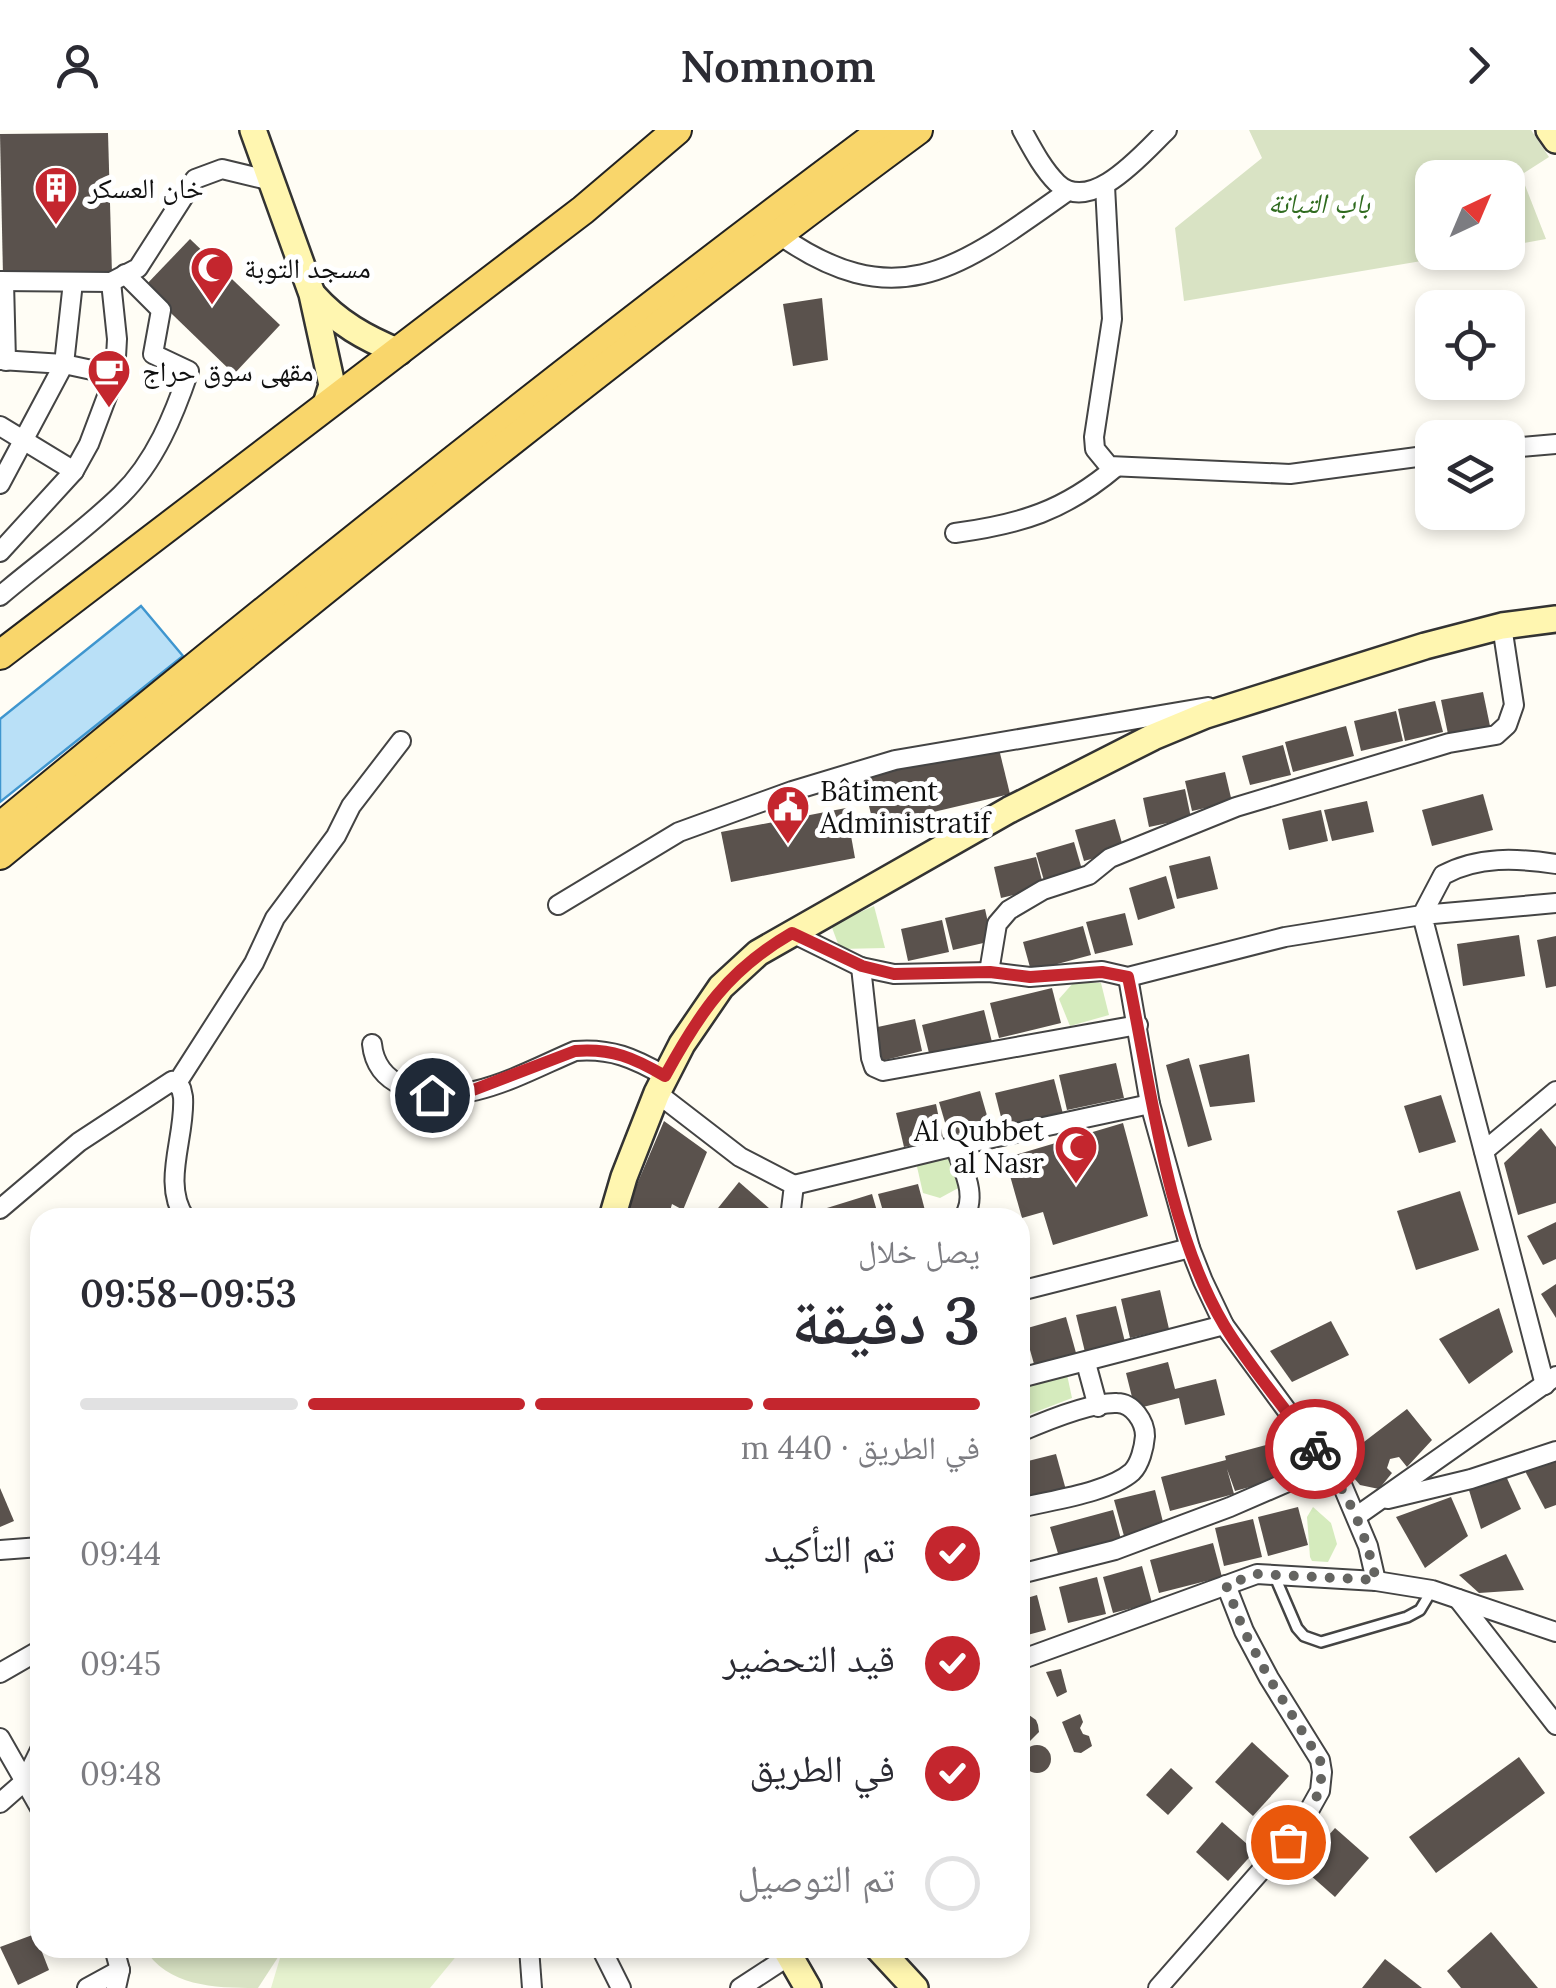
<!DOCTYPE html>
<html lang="ar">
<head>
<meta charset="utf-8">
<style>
	:root { --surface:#fff; --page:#f7f7f7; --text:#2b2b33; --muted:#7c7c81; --line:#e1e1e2; --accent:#c4262e }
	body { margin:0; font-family:Lora,"Noto Naskh Arabic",serif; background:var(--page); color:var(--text); direction:rtl; height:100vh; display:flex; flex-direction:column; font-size:38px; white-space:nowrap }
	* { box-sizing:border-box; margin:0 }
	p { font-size:32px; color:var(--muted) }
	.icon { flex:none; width:55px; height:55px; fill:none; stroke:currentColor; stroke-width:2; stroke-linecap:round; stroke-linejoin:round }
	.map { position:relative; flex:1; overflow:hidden; direction:ltr }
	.sheet { position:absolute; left:30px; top:1078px; width:1000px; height:750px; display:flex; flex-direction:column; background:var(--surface); border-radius:30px; box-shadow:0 5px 15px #0003; direction:rtl }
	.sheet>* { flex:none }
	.needle { width:65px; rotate:44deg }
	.fabs { position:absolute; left:1415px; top:30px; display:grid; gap:20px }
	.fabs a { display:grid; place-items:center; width:110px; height:110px; border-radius:20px; background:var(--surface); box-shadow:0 5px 15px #0003; font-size:50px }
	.pin { position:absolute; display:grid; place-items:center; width:85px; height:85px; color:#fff; margin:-42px; border:5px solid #fff; border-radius:50%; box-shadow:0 2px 10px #0007 }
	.courier { position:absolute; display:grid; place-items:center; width:100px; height:100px; margin:-50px; border:8px solid #c4262e; border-radius:50%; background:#fff; color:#222; box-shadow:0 2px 12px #0007 }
	.headline em { font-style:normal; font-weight:600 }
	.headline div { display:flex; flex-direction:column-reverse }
	.headline { display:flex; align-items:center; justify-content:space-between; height:170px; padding:0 50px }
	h1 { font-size:65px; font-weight:600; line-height:75px }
	.bar { display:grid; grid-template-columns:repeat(4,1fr); gap:15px 10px; align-content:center; height:120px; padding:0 50px }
	.bar i { height:12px; border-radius:8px; background:var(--line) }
	.bar .current { background:var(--accent) }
	.bar p { grid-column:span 4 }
	ol { padding:0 50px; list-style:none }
	li { display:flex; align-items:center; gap:30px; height:110px }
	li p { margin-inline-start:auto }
	li .icon { padding:10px; border-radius:50%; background:var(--accent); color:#fff; stroke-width:4 }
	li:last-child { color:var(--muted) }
	li i { width:55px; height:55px; border:5px solid var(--line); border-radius:50% }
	header { display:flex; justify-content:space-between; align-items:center; height:130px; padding:0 50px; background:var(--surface); font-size:45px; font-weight:600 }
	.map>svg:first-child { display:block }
	.green { fill:#d5ebbd }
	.cemetery { fill:#d9e3c4 }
	.pitch { fill:#e6f2cf }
	.water { fill:#b9e0f7; stroke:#3f96cf; stroke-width:2.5 }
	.building { fill:#5a524d }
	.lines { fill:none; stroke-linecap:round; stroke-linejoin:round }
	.lane-casing { stroke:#444; stroke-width:14 }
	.street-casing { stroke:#444; stroke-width:22 }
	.secondary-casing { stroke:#333; stroke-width:30 }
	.primary-casing { stroke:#222; stroke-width:32 }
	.lane { stroke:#fff; stroke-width:9 }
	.street { stroke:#fff; stroke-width:18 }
	.secondary { stroke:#fff6b0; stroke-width:25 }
	.primary { stroke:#f9d66b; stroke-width:28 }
	.done { stroke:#646461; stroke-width:10; stroke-dasharray:0 18 }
	.route { stroke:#c4262e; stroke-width:12 }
	.labels { text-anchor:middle; stroke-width:10; stroke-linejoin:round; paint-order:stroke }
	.poi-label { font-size:28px; fill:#111; stroke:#fff; text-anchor:start }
	.park-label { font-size:28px; font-style:italic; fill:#2f6b1f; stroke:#fff }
</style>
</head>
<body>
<header><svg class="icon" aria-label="forward" viewBox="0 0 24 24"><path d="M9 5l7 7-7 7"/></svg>Nomnom<svg class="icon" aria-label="person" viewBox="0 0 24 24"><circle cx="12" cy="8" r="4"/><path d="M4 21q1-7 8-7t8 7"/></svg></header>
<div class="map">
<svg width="1556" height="1858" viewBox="0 0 1556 1858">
	<rect width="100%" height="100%" fill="#fffdf5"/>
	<g class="green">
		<polygon points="874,776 885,818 840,819 831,795"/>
		<polygon points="1074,852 1101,853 1109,885 1070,896 1059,869"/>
		<polygon points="952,1019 962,1056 940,1068 923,1063 915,1028"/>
		<polygon points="1066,1240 1072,1268 1020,1288 1020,1251"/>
		<polygon points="1313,1377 1331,1393 1337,1414 1328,1432 1312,1431 1310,1427 1307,1387"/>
	</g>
	<g class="cemetery">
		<polygon points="1249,0 1531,0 1549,27 1521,45 1546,109 1508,116 1508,48 1432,48 1432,122 1469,123 1184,171 1175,98 1262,28"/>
		<path d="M 144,1818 L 284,1818 L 258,1858 C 215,1858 168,1857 144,1818 Z"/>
	</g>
	<polygon class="pitch" points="283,1818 463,1818 430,1858 271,1858"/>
	<polygon class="water" points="141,476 183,526 0,672 0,589"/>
	<g class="building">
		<polygon points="108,3 112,144 3,146 0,4"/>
		<polygon points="190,109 280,195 234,244 144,157"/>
		<polygon points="822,168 828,230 793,236 783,174"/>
		<polygon points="1483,562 1490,596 1448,604 1441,570"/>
		<polygon points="1435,571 1443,602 1405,611 1398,579"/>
		<polygon points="1396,581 1403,611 1361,621 1354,591"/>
		<polygon points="1346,596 1354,626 1293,642 1285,612"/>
		<polygon points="998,615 1010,664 874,696 862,648"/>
		<polygon points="1283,615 1291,645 1250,655 1242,626"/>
		<polygon points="1225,642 1232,672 1192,681 1185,651"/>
		<polygon points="1185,659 1191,688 1149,697 1143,668"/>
		<polygon points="1483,664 1493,700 1432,716 1422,680"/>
		<polygon points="1367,671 1374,702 1332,711 1324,680"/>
		<polygon points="846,678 855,728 731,752 721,702"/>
		<polygon points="1321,680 1328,711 1289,720 1282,689"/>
		<polygon points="1115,689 1124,720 1084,731 1075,700"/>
		<polygon points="1074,712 1083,743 1045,754 1036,723"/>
		<polygon points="1210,726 1218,759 1177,769 1169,736"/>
		<polygon points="1036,727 1044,758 1001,768 994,737"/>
		<polygon points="1166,746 1175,778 1138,790 1129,758"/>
		<polygon points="985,779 992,811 953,820 945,788"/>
		<polygon points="1125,783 1133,815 1095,824 1086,792"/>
		<polygon points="942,790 949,822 908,831 901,799"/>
		<polygon points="1083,796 1091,825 1031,841 1023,812"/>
		<polygon points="1519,805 1525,846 1463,856 1457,814"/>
		<polygon points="1556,806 1556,856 1546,858 1537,810"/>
		<polygon points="1052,858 1061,893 999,908 990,873"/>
		<polygon points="984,880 992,912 930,927 922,895"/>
		<polygon points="915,889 922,921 881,931 873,898"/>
		<polygon points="1249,924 1255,972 1210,977 1199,935"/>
		<polygon points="1189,928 1212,1010 1188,1017 1166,935"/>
		<polygon points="1116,933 1124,968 1067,980 1059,945"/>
		<polygon points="1054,949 1063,984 1004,999 995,963"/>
		<polygon points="980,961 990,996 949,1006 939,972"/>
		<polygon points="1441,965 1456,1012 1419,1023 1404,976"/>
		<polygon points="936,974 943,1008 904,1017 896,983"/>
		<polygon points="664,991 707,1022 683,1080 672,1074 668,1088 643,1088 626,1080"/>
		<polygon points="1123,993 1148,1086 1053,1115 1043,1082 1022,1088 1005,1028"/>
		<polygon points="1541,998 1556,1017 1556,1073 1518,1085 1504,1033"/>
		<polygon points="739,1052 770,1079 763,1088 710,1088"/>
		<polygon points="918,1054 927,1088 885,1088 878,1064"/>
		<polygon points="1460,1061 1479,1120 1416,1140 1397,1081"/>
		<polygon points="872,1064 879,1088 816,1088 814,1082"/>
		<polygon points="1556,1092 1556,1129 1543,1135 1527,1106"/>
		<polygon points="1556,1154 1556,1188 1541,1164"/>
		<polygon points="1160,1160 1169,1199 1130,1208 1121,1169"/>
		<polygon points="1116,1176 1125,1212 1085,1222 1076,1185"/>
		<polygon points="1499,1178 1513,1222 1469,1254 1439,1209"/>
		<polygon points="1066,1187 1078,1230 1036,1241 1024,1199"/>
		<polygon points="1331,1191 1349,1225 1292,1252 1270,1221"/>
		<polygon points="1168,1232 1175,1259 1216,1249 1225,1285 1185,1295 1179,1268 1135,1279 1126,1243"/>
		<polygon points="1407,1279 1432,1310 1407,1337 1399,1327 1390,1329 1387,1338 1392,1343 1379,1359 1360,1355 1339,1331"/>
		<polygon points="1266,1315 1276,1350 1235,1361 1227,1339 1234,1364 1170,1381 1161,1347 1226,1330 1225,1326"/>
		<polygon points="1056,1324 1066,1360 1020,1372 1020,1333"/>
		<polygon points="1556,1331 1556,1375 1545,1379 1525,1341"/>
		<polygon points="1505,1344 1521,1379 1481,1399 1468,1357"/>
		<polygon points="0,1358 14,1391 0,1397"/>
		<polygon points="1155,1360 1164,1396 1124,1406 1114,1370"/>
		<polygon points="1451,1367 1468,1406 1425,1438 1396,1387"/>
		<polygon points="1298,1377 1308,1415 1268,1426 1258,1387"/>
		<polygon points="1113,1380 1122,1413 1060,1430 1050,1397"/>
		<polygon points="1253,1389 1262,1427 1224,1436 1215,1398"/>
		<polygon points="1213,1413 1222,1447 1159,1463 1150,1430"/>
		<polygon points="1506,1424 1524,1460 1479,1463 1459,1445"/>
		<polygon points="1142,1436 1152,1473 1113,1483 1103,1447"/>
		<polygon points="1097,1447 1106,1484 1068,1493 1059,1457"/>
		<polygon points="1037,1465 1046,1500 1020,1507 1020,1470"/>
		<polygon points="1061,1539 1067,1562 1057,1567 1046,1542"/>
		<polygon points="1080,1584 1083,1592 1080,1598 1083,1604 1089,1606 1092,1616 1081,1623 1074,1622 1062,1592"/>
		<polygon points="1020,1585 1029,1585 1036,1590 1038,1595 1039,1602 1027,1614 1020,1613"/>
		<polygon points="1252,1612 1289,1646 1253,1686 1215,1652"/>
		<circle cx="1037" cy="1629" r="14"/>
		<polygon points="1519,1627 1545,1663 1436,1743 1409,1707"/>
		<polygon points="1171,1638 1193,1658 1168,1685 1146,1665"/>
		<polygon points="1222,1692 1255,1721 1228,1751 1196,1722"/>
		<polygon points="1335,1698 1369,1728 1335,1767 1301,1737"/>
		<polygon points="1491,1802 1538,1858 1461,1858 1447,1841"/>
		<polygon points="35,1804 49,1840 18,1855 0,1817"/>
		<polygon points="1385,1829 1422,1858 1362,1858"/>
	</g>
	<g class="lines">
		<defs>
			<polyline id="lane" points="1275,1447 1297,1498 1304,1506 1321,1512 1407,1487 1420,1480 1432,1460"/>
			<g id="street">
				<path d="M 1022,0 C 1032,18 1042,38 1057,53 C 1091,86 1144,22 1167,0"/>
				<polyline points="1105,56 1112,189 1094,307 1095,319 1109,336 1290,344 1432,325"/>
				<path d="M 778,104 C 899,190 963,135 1068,61"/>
				<polyline points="0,151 111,152 138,138 195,49 222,39 272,51"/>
				<polyline points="4,152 6,231"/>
				<polyline points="0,230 64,234 115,245"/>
				<polyline points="0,296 74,341"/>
				<polyline points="1508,318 1556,314"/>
				<polyline points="0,354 64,234 73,152"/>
				<path d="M 955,403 C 1021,394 1064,381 1116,337"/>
				<polyline points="0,422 74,341 89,314 115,245 117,209 111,152"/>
				<path d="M 0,466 C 40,432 84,401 121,365 C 155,332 174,285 189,241 L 153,224 L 161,180 L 125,144"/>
				<polyline points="558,775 679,702 792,661 895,630 1208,577"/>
				<path d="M 792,803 L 861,837 L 894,844 L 989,842 L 1030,847 L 1102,841 L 1128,847 L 1285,807 L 1422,785 L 1443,745 C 1478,726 1517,728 1556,734"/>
				<polyline points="861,837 871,928 874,937 883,941 1138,895"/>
				<polyline points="989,842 997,794 1009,780 1043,760 1089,745 1110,728 1236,677 1449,613 1496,605 1507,595 1514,575 1502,496"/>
				<polyline points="1128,847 1150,974 1190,1118 1203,1151 1224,1195 1343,1357 1368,1416 1376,1451"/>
				<path d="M 372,914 C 374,934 385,948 403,956 C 459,982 523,943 575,921 C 611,918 634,928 665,946"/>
				<polyline points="177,953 254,833 275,788 336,706 351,676 401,611"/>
				<polyline points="657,963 740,1027 794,1055 790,1088"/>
				<path d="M 955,1016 C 962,1038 979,1066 963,1088"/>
				<polyline points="1484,1021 1556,961"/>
				<polyline points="794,1055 955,1016 1150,974"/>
				<path d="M 0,1079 L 79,1012 L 172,951 L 181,958 L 183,967 C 186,1006 161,1053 185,1088"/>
				<polyline points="1020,1161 1190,1118"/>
				<polyline points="1086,1233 1098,1277"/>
				<polyline points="1020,1248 1224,1195"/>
				<polyline points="1545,1255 1422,785 1556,773"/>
				<path d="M 1020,1302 C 1043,1292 1092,1272 1117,1273 C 1133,1273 1145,1292 1145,1306 C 1144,1318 1140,1334 1132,1342 C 1108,1363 1051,1370 1020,1378"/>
				<polyline points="1388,1369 1471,1349 1556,1321"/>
				<polyline points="1357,1386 1556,1246"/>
				<polyline points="0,1420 40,1417"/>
				<polyline points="1020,1444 1115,1420 1230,1377 1327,1335"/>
				<polyline points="1458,1469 1556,1595"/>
				<polyline points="1020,1530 1257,1444 1376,1451 1432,1460 1556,1502"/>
				<polyline points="0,1543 40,1520"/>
				<polyline points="0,1608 40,1678"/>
				<polyline points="0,1673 25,1651 40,1620"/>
				<polyline points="114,1818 120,1840 116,1858"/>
				<polyline points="529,1818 532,1858"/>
				<polyline points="601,1818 621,1858"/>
				<polyline points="87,1858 120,1840"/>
				<polyline points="740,1858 789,1826"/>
				<polyline points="1158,1858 1301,1695 1320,1661 1322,1642 1320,1630 1269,1548 1244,1501 1226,1455"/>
			</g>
			<g id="secondary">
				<polyline points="253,0 312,164 332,255 325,277"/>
				<polyline points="1549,0 1556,10"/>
				<path d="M 313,165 C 338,193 365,208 399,222"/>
				<polyline points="612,1088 624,1047 657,963 682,914 721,857 758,823 1009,680 1153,607 1206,585 1425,516 1502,496 1556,489"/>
				<polyline points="785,1818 808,1858"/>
				<polyline points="878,1818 915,1858"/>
			</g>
			<g id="primary">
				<polyline points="0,525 583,80 677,0"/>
				<path d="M 0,697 C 289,458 583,224 883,0"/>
				<path d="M 0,725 C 301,477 605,231 918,0"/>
			</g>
		</defs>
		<use href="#lane" class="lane-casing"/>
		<use href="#street" class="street-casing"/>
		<use href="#secondary" class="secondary-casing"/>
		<use href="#primary" class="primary-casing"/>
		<use href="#lane" class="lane"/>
		<use href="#street" class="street"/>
		<use href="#secondary" class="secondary"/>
		<use href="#primary" class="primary"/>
	</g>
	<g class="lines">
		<path class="done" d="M 1288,1712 C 1306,1689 1327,1661 1320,1630 L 1269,1548 L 1244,1501 L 1226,1455 L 1257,1444 L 1376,1450 C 1364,1396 1348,1364 1315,1319"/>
		<path class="route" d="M 432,965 L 468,962 L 575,921 C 612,918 634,928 665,946 C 700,882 728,840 792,803 L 862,836 L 894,844 L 990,842 L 1030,847 L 1102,842 L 1128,847 C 1151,957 1166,1097 1224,1195 C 1250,1238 1285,1278 1315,1319"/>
	</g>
	<defs>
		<symbol id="building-pin" viewBox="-11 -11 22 30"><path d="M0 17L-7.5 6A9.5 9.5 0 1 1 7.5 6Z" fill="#c4262e" stroke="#fff"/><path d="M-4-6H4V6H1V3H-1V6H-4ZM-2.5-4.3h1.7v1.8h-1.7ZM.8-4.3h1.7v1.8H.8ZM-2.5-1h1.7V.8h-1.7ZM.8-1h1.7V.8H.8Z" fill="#fff"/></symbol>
		<symbol id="mosque-pin" viewBox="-11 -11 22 30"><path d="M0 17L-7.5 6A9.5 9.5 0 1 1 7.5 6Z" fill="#c4262e" stroke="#fff"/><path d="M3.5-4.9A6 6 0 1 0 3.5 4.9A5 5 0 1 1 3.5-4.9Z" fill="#fff"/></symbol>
		<symbol id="cafe-pin" viewBox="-11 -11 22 30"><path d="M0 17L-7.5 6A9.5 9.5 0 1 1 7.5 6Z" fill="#c4262e" stroke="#fff"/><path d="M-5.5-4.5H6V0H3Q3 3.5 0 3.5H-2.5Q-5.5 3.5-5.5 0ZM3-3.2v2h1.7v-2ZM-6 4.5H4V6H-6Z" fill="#fff"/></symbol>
		<symbol id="civic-pin" viewBox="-11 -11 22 30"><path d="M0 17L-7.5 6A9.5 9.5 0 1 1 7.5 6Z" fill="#c4262e" stroke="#fff"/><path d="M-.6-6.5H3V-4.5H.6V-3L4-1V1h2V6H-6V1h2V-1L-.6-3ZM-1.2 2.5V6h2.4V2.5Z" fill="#fff"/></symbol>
	</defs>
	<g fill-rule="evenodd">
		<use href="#building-pin" x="31" y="33" width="50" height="68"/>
		<use href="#mosque-pin" x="187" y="113" width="50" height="68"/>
		<use href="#cafe-pin" x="84" y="216" width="50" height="68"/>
		<use href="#civic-pin" x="763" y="652" width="50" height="68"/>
		<use href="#mosque-pin" x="1051" y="992" width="50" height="68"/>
	</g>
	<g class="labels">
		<g class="poi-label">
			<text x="88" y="68">خان العسكر</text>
			<text x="244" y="148">مسجد التوبة</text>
			<text x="142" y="251">مقهى سوق حراج</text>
			<text x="820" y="671">Bâtiment<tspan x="820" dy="32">Administratif</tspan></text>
			<text x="1044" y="1011" text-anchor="end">Al Qubbet<tspan x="1044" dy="32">al Nasr</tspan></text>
		</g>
		<g class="park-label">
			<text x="1319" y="83">باب التبانة</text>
		</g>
	</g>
</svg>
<div class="fabs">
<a><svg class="needle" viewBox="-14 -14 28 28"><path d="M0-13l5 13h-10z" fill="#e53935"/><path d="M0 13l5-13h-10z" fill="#7c7c81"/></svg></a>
<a><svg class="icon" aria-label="locate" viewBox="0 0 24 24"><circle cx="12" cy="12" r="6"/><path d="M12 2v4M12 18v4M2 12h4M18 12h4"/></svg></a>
<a><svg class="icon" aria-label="layers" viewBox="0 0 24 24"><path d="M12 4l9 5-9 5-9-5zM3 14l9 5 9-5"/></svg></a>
</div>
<div class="pin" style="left:1288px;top:1712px;background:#ea580c"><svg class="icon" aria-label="bag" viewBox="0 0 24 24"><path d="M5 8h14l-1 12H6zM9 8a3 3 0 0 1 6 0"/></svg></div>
<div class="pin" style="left:432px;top:965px;background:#1f2937"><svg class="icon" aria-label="home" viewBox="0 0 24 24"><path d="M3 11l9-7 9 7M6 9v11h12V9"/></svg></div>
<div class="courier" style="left:1315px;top:1319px"><svg class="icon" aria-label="bike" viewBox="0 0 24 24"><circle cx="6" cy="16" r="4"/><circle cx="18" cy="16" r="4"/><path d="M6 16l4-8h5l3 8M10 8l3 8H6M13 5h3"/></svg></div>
<section class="sheet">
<div class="headline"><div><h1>3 دقيقة</h1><p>يصل خلال</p></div><em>09:53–09:58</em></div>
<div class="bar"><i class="current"></i><i class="current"></i><i class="current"></i><i></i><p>في الطريق · 440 m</p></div>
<ol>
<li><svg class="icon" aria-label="check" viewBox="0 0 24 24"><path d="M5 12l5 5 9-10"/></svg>تم التأكيد<p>09:44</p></li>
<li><svg class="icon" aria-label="check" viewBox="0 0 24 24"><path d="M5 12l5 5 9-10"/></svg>قيد التحضير<p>09:45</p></li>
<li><svg class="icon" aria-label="check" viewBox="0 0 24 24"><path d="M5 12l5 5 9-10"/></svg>في الطريق<p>09:48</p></li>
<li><i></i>تم التوصيل</li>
</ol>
</section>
</div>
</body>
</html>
